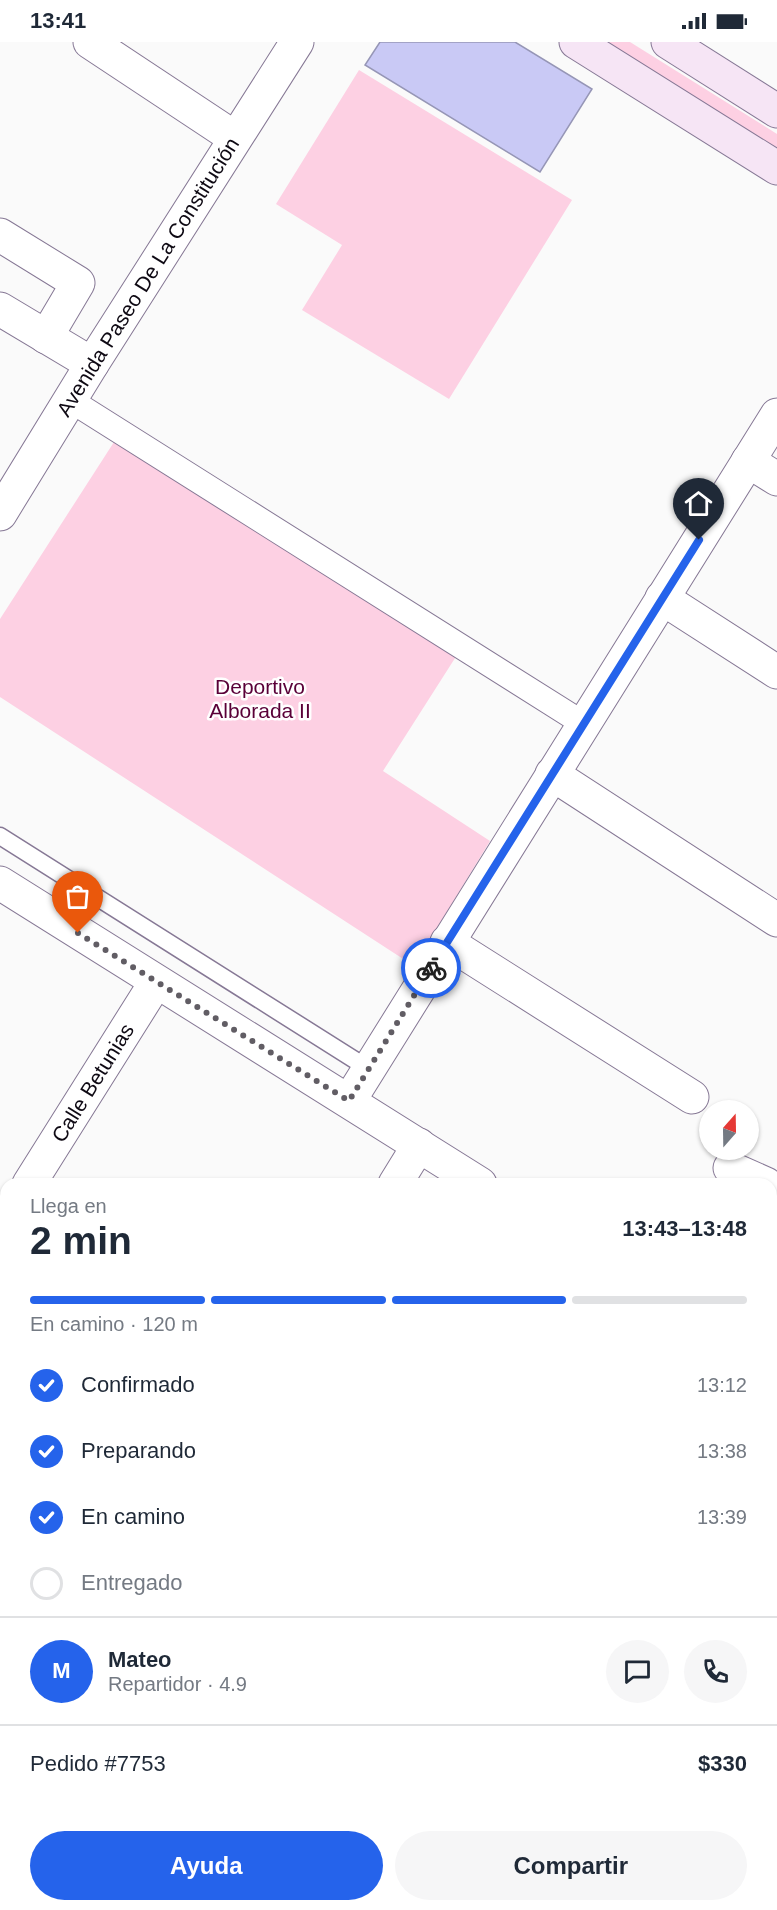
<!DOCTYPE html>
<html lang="es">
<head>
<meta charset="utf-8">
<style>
	:root { --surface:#fff; --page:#f6f6f7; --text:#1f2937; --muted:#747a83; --line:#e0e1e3; --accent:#2563eb }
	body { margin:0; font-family:Arial,sans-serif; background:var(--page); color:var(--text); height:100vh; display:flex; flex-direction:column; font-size:22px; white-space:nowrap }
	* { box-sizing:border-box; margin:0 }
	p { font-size:20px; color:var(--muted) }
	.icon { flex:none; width:33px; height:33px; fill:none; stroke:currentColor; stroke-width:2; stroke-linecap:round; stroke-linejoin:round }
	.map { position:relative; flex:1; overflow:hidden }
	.side { position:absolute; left:0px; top:1136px; width:777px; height:734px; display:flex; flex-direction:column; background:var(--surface); border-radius:18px 18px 0 0; box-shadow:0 2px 4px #0004 }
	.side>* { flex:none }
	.needle { width:39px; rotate:20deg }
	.buttons { position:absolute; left:699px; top:1058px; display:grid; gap:12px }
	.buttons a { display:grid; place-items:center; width:60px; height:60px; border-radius:50%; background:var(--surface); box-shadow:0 2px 4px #0004; font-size:30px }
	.pin { position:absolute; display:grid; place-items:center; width:51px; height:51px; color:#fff; margin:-62px -26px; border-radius:50% 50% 50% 0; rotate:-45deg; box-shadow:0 0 6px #0007 }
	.pin .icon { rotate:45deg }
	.courier { position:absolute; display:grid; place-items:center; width:60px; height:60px; margin:-30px; border:4px solid #2563eb; border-radius:50%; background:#fff; color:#222; box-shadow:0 2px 8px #0007 }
	.overview em { font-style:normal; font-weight:800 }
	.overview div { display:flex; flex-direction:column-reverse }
	.overview { display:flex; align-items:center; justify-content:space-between; height:102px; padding:0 30px }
	h1 { font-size:39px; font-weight:800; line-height:45px }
	.bar { display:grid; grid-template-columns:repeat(4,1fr); gap:9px 6px; align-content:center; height:72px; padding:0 30px }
	.bar i { height:8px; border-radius:4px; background:var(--line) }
	.bar .active { background:var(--accent) }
	.bar p { grid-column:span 4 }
	.line { display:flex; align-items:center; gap:15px; padding:0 30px; border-top:2px solid var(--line) }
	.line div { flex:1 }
	.round { display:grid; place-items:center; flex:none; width:63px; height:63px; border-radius:32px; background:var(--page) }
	ol { padding:0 30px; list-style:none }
	li { display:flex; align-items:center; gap:18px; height:66px }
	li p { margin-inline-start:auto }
	li .icon { padding:6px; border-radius:50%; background:var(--accent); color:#fff; stroke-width:4 }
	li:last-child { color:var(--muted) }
	li i { width:33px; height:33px; border:3px solid var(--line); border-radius:50% }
	.cta { display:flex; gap:12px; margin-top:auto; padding:12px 30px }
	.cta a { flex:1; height:69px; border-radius:36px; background:var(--accent); color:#fff; font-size:24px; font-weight:800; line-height:69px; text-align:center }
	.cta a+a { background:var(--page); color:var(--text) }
	.status { display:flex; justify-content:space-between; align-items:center; height:42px; padding:0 30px; background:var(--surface); direction:ltr }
	.status svg { height:16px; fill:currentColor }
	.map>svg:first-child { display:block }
	.green { fill:#fdd0e3 }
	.building { fill:#c9c9f5; stroke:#9696b6; stroke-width:1.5 }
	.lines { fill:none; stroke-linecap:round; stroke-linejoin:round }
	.service-casing { stroke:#867895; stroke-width:19 }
	.pedestrian-casing { stroke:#867895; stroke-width:26 }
	.minor-casing { stroke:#867895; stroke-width:35 }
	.tertiary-casing { stroke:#867895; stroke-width:35 }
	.secondary-casing { stroke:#867895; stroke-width:35 }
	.service { stroke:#fff; stroke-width:16 }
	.pedestrian { stroke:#fff; stroke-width:24 }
	.minor { stroke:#fff; stroke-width:33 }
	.tertiary { stroke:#fff; stroke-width:33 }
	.secondary { stroke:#f6e5f5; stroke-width:33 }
	.done { stroke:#615d64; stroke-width:6; stroke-dasharray:0 10.8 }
	.route { stroke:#2563eb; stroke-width:8 }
	.labels { text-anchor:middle; stroke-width:5; stroke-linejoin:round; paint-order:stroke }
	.street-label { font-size:21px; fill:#0e0913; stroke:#fff }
	.park-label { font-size:21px; fill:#5a0038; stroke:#fff }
</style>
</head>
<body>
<div class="status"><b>13:41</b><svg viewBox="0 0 49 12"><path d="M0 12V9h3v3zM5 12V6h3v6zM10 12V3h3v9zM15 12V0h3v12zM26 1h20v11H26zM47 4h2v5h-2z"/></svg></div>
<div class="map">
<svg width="777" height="1868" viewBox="0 0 777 1868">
	<rect width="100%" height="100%" fill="#fafafa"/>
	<g class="green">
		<polygon points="594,0 630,0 777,92 777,114"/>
		<polygon points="359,28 572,158 449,357 302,268 342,203 276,162"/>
		<polygon points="114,400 457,613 383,729 490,799 414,924 0,655 0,577"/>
		<polygon points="453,1863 756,1863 764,1868 461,1868"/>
	</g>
	<polygon class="building" points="380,0 515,0 592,47 540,130 365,23"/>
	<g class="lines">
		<defs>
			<polyline id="service" points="0,794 369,1027"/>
			<polyline id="pedestrian" points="70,358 584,682"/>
			<g id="minor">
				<polyline points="90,0 235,96"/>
				<polyline points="0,193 78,241 46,295"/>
				<polyline points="0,267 92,322"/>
				<polyline points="748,419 777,437"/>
				<polyline points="0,472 92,322 297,0"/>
				<polyline points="662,556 777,630"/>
				<polyline points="552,732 777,878"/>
				<polyline points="0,841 480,1142"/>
				<polyline points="447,900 692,1055"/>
				<polyline points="349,1059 777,373"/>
				<polyline points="730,1126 766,1142"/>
				<polyline points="395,1142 419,1103"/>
				<polyline points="0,1299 6,1303"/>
				<polyline points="771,1325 777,1329"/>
				<polyline points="0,1482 6,1486"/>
				<polyline points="771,1494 777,1484"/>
				<polyline points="0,1760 6,1751"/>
				<polyline points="116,1868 119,1863"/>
			</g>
			<g id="tertiary">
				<polyline points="29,1142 156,940"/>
				<polyline points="0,1187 6,1178"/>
			</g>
			<g id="secondary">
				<polyline points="576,0 777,126"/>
				<polyline points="668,0 777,69"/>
			</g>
		</defs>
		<use href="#service" class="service-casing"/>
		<use href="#pedestrian" class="pedestrian-casing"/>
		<use href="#minor" class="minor-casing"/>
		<use href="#tertiary" class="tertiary-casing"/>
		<use href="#secondary" class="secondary-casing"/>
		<use href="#service" class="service"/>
		<use href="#pedestrian" class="pedestrian"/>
		<use href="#minor" class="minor"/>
		<use href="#tertiary" class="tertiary"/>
		<use href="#secondary" class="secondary"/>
	</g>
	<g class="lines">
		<polyline class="done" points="78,891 349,1059 431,926"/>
		<polyline class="route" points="431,926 699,498"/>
	</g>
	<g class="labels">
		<g class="street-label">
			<text transform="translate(148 235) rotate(-58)" y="7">Avenida Paseo De La Constitución</text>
			<text transform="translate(93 1041) rotate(-58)" y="7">Calle Betunias</text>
		</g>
		<g class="park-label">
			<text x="260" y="652">Deportivo<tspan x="260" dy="24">Alborada II</tspan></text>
		</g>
	</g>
</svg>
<div class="buttons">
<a><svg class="needle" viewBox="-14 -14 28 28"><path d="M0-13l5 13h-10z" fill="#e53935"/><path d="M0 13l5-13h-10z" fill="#747a83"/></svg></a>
</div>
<div class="pin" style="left:78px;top:891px;background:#ea580c"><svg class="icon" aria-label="bag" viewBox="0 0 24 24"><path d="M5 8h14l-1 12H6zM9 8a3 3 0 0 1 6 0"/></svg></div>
<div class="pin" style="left:699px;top:498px;background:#1f2937"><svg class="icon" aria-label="home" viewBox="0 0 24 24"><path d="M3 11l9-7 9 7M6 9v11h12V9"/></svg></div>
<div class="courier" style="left:431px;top:926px"><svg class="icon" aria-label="bike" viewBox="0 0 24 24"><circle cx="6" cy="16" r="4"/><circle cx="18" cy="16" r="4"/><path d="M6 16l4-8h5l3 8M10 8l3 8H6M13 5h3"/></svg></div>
<section class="side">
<div class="overview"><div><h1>2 min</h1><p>Llega en</p></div><em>13:43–13:48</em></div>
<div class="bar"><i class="active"></i><i class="active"></i><i class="active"></i><i></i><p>En camino · 120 m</p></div>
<ol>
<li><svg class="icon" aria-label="check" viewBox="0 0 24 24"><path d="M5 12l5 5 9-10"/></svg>Confirmado<p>13:12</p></li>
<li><svg class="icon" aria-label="check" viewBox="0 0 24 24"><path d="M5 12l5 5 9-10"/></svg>Preparando<p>13:38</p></li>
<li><svg class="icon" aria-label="check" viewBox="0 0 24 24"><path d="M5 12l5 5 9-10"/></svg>En camino<p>13:39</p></li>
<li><i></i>Entregado</li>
</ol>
<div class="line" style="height:108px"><b class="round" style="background:var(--accent);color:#fff">M</b><div><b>Mateo</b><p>Repartidor · 4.9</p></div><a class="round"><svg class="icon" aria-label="chat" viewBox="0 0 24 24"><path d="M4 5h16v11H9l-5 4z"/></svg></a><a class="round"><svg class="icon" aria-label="phone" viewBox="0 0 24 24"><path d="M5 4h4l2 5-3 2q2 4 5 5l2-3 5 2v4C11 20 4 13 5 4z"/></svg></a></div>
<div class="line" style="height:78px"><div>Pedido #7753</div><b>$330</b></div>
<div class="cta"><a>Ayuda</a><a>Compartir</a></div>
</section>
</div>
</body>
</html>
